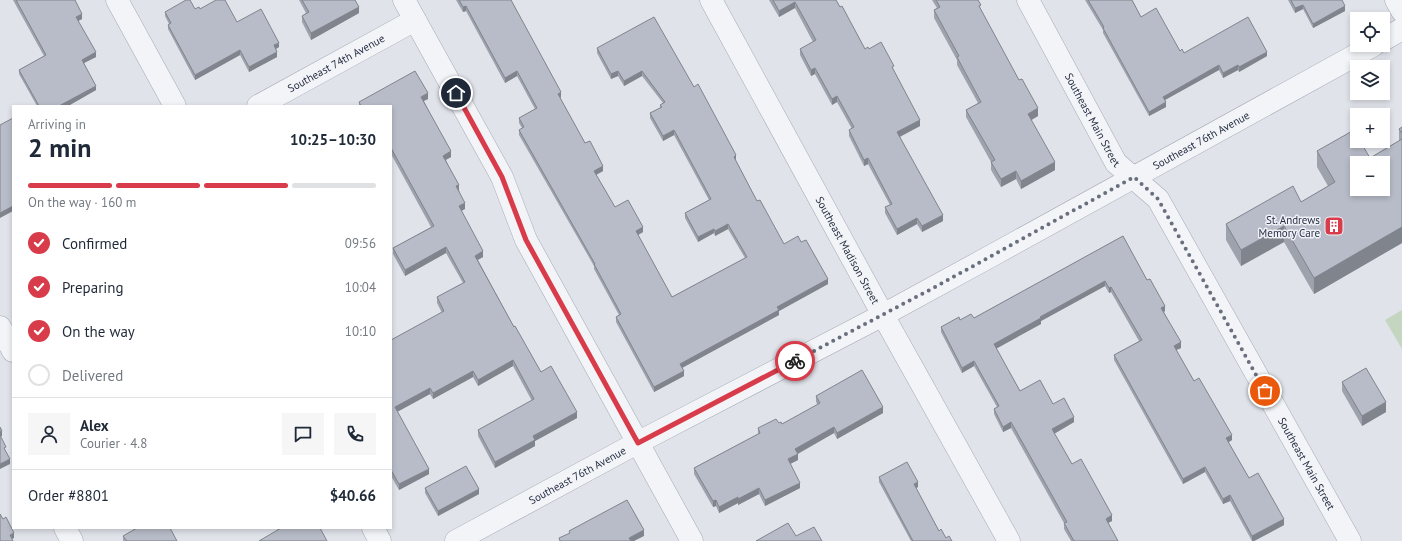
<!DOCTYPE html>
<html lang="en">
<head>
<meta charset="utf-8">
<style>
	:root { --surface:#fff; --page:#f6f6f7; --text:#1f2937; --muted:#747a83; --line:#e0e1e3; --accent:#d83c4a }
	body { margin:0; font-family:"PT Sans",sans-serif; background:var(--page); color:var(--text); height:100vh; display:flex; flex-direction:column; font-size:15px; white-space:nowrap }
	* { box-sizing:border-box; margin:0 }
	p { font-size:13px; color:var(--muted) }
	.icon { flex:none; width:22px; height:22px; fill:none; stroke:currentColor; stroke-width:2; stroke-linecap:round; stroke-linejoin:round }
	.map { position:relative; flex:1; overflow:hidden }
	.sheet { position:absolute; left:12px; top:105px; width:380px; height:424px; display:flex; flex-direction:column; background:var(--surface); border-radius:0px; box-shadow:0 2px 6px #0003 }
	.sheet>* { flex:none }
	.fabs { position:absolute; left:1350px; top:12px; display:grid; gap:8px }
	.fabs a { display:grid; place-items:center; width:40px; height:40px; border-radius:0px; background:var(--surface); box-shadow:0 2px 6px #0003; font-size:20px }
	.pin { position:absolute; display:grid; place-items:center; width:34px; height:34px; color:#fff; margin:-17px; border:2px solid #fff; border-radius:50%; box-shadow:0 1px 4px #0007 }
	.courier { position:absolute; display:grid; place-items:center; width:40px; height:40px; margin:-20px; border:3px solid #d83c4a; border-radius:50%; background:#fff; color:#222; box-shadow:0 1px 5px #0007 }
	.headline em { font-style:normal; font-weight:700 }
	.headline div { display:flex; flex-direction:column-reverse }
	.headline { display:flex; align-items:center; justify-content:space-between; height:68px; padding:0 16px }
	h1 { font-size:26px; font-weight:700; line-height:30px }
	.bar { display:grid; grid-template-columns:repeat(4,1fr); gap:6px 4px; align-content:center; height:48px; padding:0 16px }
	.bar i { height:5px; border-radius:3px; background:var(--line) }
	.bar .active { background:var(--accent) }
	.bar p { grid-column:span 4 }
	.line { display:flex; align-items:center; gap:10px; padding:0 16px; border-top:1px solid var(--line) }
	.line div { flex:1 }
	.round { display:grid; place-items:center; flex:none; width:42px; height:42px; border-radius:0px; background:var(--page) }
	ol { padding:0 16px; list-style:none }
	li { display:flex; align-items:center; gap:12px; height:44px }
	li p { margin-inline-start:auto }
	li .icon { padding:4px; border-radius:50%; background:var(--accent); color:#fff; stroke-width:4 }
	li:last-child { color:var(--muted) }
	li i { width:22px; height:22px; border:2px solid var(--line); border-radius:50% }
	.map>svg:first-child { display:block }
	.green { fill:#c4d5c0 }
	.lines { fill:none; stroke-linecap:round; stroke-linejoin:round }
	.minor-casing { stroke:#a5aab5; stroke-width:23 }
	.minor { stroke:#f3f4f8; stroke-width:22 }
	.wall { fill:#9da2ac }
	.shaded-wall { fill:#80848c }
	.building { fill:#b7bcc8; stroke:#80848c; fill-rule:evenodd }
	.done { stroke:#686f7d; stroke-width:4; stroke-dasharray:0 7.2 }
	.route { stroke:#d83c4a; stroke-width:5 }
	.labels { text-anchor:middle; stroke-width:3; stroke-linejoin:round; paint-order:stroke }
	.street-label { font-size:11px; fill:#273043; stroke:#f0f2f7 }
	.poi-label { font-size:11px; fill:#273043; stroke:#f0f2f7; text-anchor:end }
</style>
</head>
<body>
<div class="map">
<svg width="1402" height="541" viewBox="0 0 1402 541">
	<rect width="100%" height="100%" fill="#e0e3ea"/>
	<polygon class="green" points="1402,310 1402,349 1385,320"/>
	<g class="lines">
		<defs>
			<g id="minor">
				<polyline points="117,0 175,106"/>
				<polyline points="404,0 502,177 526,240 692,541"/>
				<path id="s1" d="M 711,0 L 883,315 L 1009,541"/>
				<path id="s2" d="M 1028,0 L 1116,163 L 1158,199 L 1350,541"/>
				<polyline points="1396,0 1402,11"/>
				<polyline points="1383,40 1402,29"/>
				<path id="s3" d="M 258,106 L 415,20"/>
				<polyline points="0,327 13,351"/>
				<polyline points="65,528 72,541"/>
				<polyline points="373,528 380,541"/>
				<path id="s4" d="M 456,541 L 637,443 L 883,315 L 991,256 L 1374,45"/>
			</g>
		</defs>
		<use href="#minor" class="minor-casing"/>
		<use href="#minor" class="minor"/>
	</g>
	<g class="wall">
		<polygon points="13,0 75,0 82,19 78,21 96,57 84,63 96,90 68,106 37,106 19,74 19,70 44,56"/>
		<polygon points="299,0 355,0 359,13 311,40 302,22 302,16 306,13"/>
		<polygon points="456,0 511,0 561,97 560,98 585,143 603,171 596,175 615,207 643,232 638,235 672,297 745,258 728,229 715,236 714,233 698,242 685,218 685,213 709,200 674,135 663,141 650,118 650,113 660,108 660,105 663,103 642,76 624,86 618,76 611,79 597,53 597,48 694,87 736,160 736,161 757,201 784,244 801,242 828,284 779,311 779,315 682,368 684,376 654,392 616,322 616,317 619,315 594,269 594,266 519,135 519,130 522,128 519,123 519,118 535,109 517,76 505,83 466,11 463,12"/>
		<polygon points="769,0 836,0 865,49 869,49 894,71 920,126 900,137 943,221 922,232 917,224 897,235 885,213 885,207 890,205 868,164 864,166 849,136 849,130 852,129 837,102 832,105 815,74 811,76 800,55 800,49 813,42 795,8 779,17"/>
		<polygon points="932,0 978,0 981,10 1038,116 1031,120 1055,170 1021,189 1016,179 1001,187 991,170 991,162 966,117 966,110 978,103 957,65 957,60 934,18 934,10 937,8"/>
		<polygon points="1085,0 1132,0 1141,17 1180,51 1184,53 1267,56 1239,72 1238,70 1223,78 1219,70 1165,100 1166,107 1149,116 1103,33 1103,30"/>
		<polygon points="1288,0 1342,0 1345,11 1313,28 1303,9 1295,13"/>
		<polygon points="200,9 237,22 279,47 276,49 277,57 249,72 240,55 195,80 168,29 168,25 169,24 165,16 165,12"/>
		<polygon points="428,99 424,101 451,157 446,160 459,190 465,209 461,211 483,257 478,260 514,327 541,372 577,418 535,441 535,446 495,468 478,436 478,430 532,401 513,366 478,386 473,377 433,399 430,394 397,412 429,474 399,490 391,476 391,340 442,313 437,303 437,297 463,283 446,253 405,276 393,254 393,248 431,227 391,154 391,106 359,106 359,102"/>
		<polygon points="1402,127 1402,243 1314,294 1284,242 1241,266 1226,240 1226,224 1301,202 1328,186 1317,167 1317,151 1370,158 1399,141 1399,129"/>
		<polygon points="1123,236 1147,280 1165,311 1164,312 1181,348 1176,350 1194,381 1232,440 1228,442 1249,478 1284,525 1254,541 1252,541 1230,501 1223,504 1205,472 1183,484 1114,360 1114,355 1139,341 1111,292 1109,293 1105,286 1041,321 1041,324 996,348 1020,391 1053,404 1074,422 1054,434 1072,464 1112,521 1108,523 1118,541 1071,541 1064,529 1064,523 1011,428 1003,432 994,414 994,409 997,407 974,366 962,373 941,332 941,327 960,320 974,318"/>
		<polygon points="1342,382 1386,412 1362,426 1342,391"/>
		<polygon points="816,396 883,413 837,439 834,433 798,454 798,460 790,464 800,488 765,506 759,494 738,505 738,503 719,513 716,506 713,507 694,474 694,468 758,434 758,428 779,423 782,424 818,405 816,402"/>
		<polygon points="879,477 918,487 916,488 939,531 946,538 952,541 911,541 879,482"/>
		<polygon points="425,488 479,494 438,516 425,493"/>
		<polygon points="123,536 177,541 123,541"/>
	</g>
	<g class="shaded-wall">
		<polygon points="795,2 795,8 779,17 779,11"/>
		<polygon points="1303,5 1303,9 1295,13 1295,8"/>
		<polygon points="466,6 466,11 463,12 463,7"/>
		<polygon points="1345,6 1345,11 1313,28 1313,24"/>
		<polygon points="359,7 359,13 311,40 311,33"/>
		<polygon points="82,14 82,19 76,22 76,17"/>
		<polygon points="279,43 279,47 274,50 274,45"/>
		<polygon points="240,50 240,55 195,80 195,75"/>
		<polygon points="96,52 96,57 82,64 82,60"/>
		<polygon points="277,52 277,57 249,72 249,67"/>
		<polygon points="1267,52 1267,56 1239,72 1239,67"/>
		<polygon points="1219,65 1219,70 1163,101 1163,97"/>
		<polygon points="1238,65 1238,70 1223,78 1223,73"/>
		<polygon points="815,68 815,74 811,76 811,70"/>
		<polygon points="517,71 517,76 505,83 505,78"/>
		<polygon points="618,71 618,76 611,79 611,74"/>
		<polygon points="642,71 642,76 624,86 624,81"/>
		<polygon points="96,86 96,90 68,106 59,106"/>
		<polygon points="561,92 561,97 558,99 558,94"/>
		<polygon points="428,93 428,99 421,102 421,97"/>
		<polygon points="837,96 837,102 832,105 832,99"/>
		<polygon points="1166,102 1166,107 1149,116 1149,112"/>
		<polygon points="1038,108 1038,116 1028,122 1028,114"/>
		<polygon points="920,120 920,126 897,138 897,132"/>
		<polygon points="674,130 674,135 663,141 663,136"/>
		<polygon points="451,151 451,157 443,161 443,156"/>
		<polygon points="736,155 736,160 734,162 734,157"/>
		<polygon points="868,158 868,164 864,166 864,160"/>
		<polygon points="1055,162 1055,170 1021,189 1021,181"/>
		<polygon points="603,166 603,171 594,176 594,171"/>
		<polygon points="1016,171 1016,179 1001,187 1001,179"/>
		<polygon points="459,185 459,190 456,192 456,186"/>
		<polygon points="465,203 465,209 459,212 459,206"/>
		<polygon points="13,206 13,211 0,218 0,213"/>
		<polygon points="943,215 943,221 922,232 922,226"/>
		<polygon points="917,218 917,224 897,235 897,229"/>
		<polygon points="728,224 728,229 715,236 715,231"/>
		<polygon points="1284,226 1284,242 1241,266 1241,250"/>
		<polygon points="643,227 643,232 636,236 636,231"/>
		<polygon points="1402,227 1402,243 1314,294 1314,278"/>
		<polygon points="714,229 714,233 698,242 698,237"/>
		<polygon points="446,247 446,253 405,276 405,270"/>
		<polygon points="483,251 483,257 475,261 475,256"/>
		<polygon points="828,279 828,284 779,311 779,315 680,369 680,364 777,307"/>
		<polygon points="1105,281 1105,286 1041,321 1041,324 994,350 994,344 1040,317"/>
		<polygon points="1111,287 1111,292 1109,293 1109,288"/>
		<polygon points="1165,306 1165,311 1161,313 1161,308"/>
		<polygon points="1181,342 1181,348 1174,351 1174,346"/>
		<polygon points="513,360 513,366 478,386 478,380"/>
		<polygon points="974,361 974,366 962,373 962,368"/>
		<polygon points="473,371 473,377 433,399 433,393"/>
		<polygon points="684,371 684,376 654,392 654,387"/>
		<polygon points="430,388 430,394 395,413 395,407"/>
		<polygon points="1386,402 1386,412 1362,426 1362,416"/>
		<polygon points="883,407 883,413 837,439 837,433"/>
		<polygon points="577,412 577,418 535,441 535,446 495,468 495,462 533,436"/>
		<polygon points="1074,417 1074,422 1052,435 1052,429"/>
		<polygon points="1011,422 1011,428 1003,432 1003,427"/>
		<polygon points="834,427 834,433 795,455 795,449"/>
		<polygon points="2,431 2,436 0,437 0,432"/>
		<polygon points="1232,435 1232,440 1226,444 1226,438"/>
		<polygon points="798,454 798,460 788,465 788,459"/>
		<polygon points="10,459 10,464 0,469 0,464"/>
		<polygon points="1205,467 1205,472 1183,484 1183,479"/>
		<polygon points="429,469 429,474 399,490 399,484"/>
		<polygon points="918,482 918,487 914,489 914,484"/>
		<polygon points="800,483 800,488 765,506 765,500"/>
		<polygon points="759,488 759,494 738,505 738,499"/>
		<polygon points="479,489 479,494 438,516 438,511"/>
		<polygon points="1230,495 1230,501 1223,504 1223,499"/>
		<polygon points="738,497 738,503 719,513 719,507"/>
		<polygon points="716,500 716,506 713,507 713,501"/>
		<polygon points="1112,515 1112,521 1106,524 1106,519"/>
		<polygon points="1284,519 1284,525 1254,541 1252,541 1252,536"/>
		<polygon points="644,530 644,536 634,541 629,541 629,538"/>
		<polygon points="14,533 14,538 10,540 10,535"/>
	</g>
	<g class="building">
		<polygon points="16,0 75,0 82,14 76,17 96,52 82,60 96,86 59,106 39,106 19,70 46,55"/>
		<polygon points="186,0 190,0 195,9 199,7 200,9 216,0 225,0 237,22 261,9 279,43 274,45 277,52 249,67 240,50 195,75 168,25 171,23 165,12"/>
		<polygon points="302,0 355,0 359,7 311,33 302,16 309,12"/>
		<polygon points="459,0 511,0 561,92 558,94 585,143 590,141 603,166 594,171 615,207 628,200 643,227 636,231 672,297 747,257 728,224 715,231 714,229 698,237 685,213 711,199 674,130 663,136 650,113 662,107 660,105 665,102 642,71 624,81 618,71 611,74 597,48 654,17 694,87 698,84 736,155 734,157 757,201 760,200 784,244 798,236 801,242 806,240 828,279 777,307 779,310 680,364 684,371 654,387 616,317 621,314 594,264 595,264 519,130 524,127 519,118 537,108 517,71 505,78 466,6 463,7"/>
		<polygon points="773,0 836,0 840,7 842,6 865,49 868,47 869,49 881,42 894,66 892,67 920,120 897,132 943,215 922,226 917,218 897,229 885,207 892,204 868,158 864,160 849,130 854,127 837,96 832,99 815,68 811,70 800,49 816,40 795,2 779,11"/>
		<polygon points="936,0 978,0 981,5 979,6 1019,80 1022,79 1038,108 1028,114 1055,162 1021,181 1016,171 1001,179 991,162 995,160 966,110 981,102 957,57 959,56 934,10 940,7"/>
		<polygon points="1088,0 1132,0 1141,17 1156,8 1180,51 1182,49 1184,53 1248,17 1267,52 1239,67 1238,65 1223,73 1219,65 1163,97 1166,102 1149,112 1103,28 1104,27"/>
		<polygon points="1291,0 1342,0 1345,6 1313,24 1303,5 1295,8"/>
		<polygon points="415,71 428,93 421,97 451,151 443,156 459,185 456,186 465,203 459,206 483,251 475,256 514,327 515,326 541,372 551,366 577,412 533,436 535,440 495,462 478,430 534,399 513,360 478,380 473,371 433,393 430,388 395,407 429,469 399,484 391,470 391,340 444,311 437,297 465,282 446,247 405,270 393,248 434,226 391,148 391,106 361,106 359,102"/>
		<polygon points="13,118 13,206 0,213 0,125"/>
		<polygon points="1402,127 1402,133 1399,129"/>
		<path d="M 1354,130 L 1357,135 L 1357,141 L 1360,141 L 1370,158 L 1402,139 L 1402,227 L 1314,278 L 1284,226 L 1241,250 L 1226,224 L 1293,186 L 1301,202 L 1335,182 L 1317,151 ZM 1357,163 L 1383,163 L 1383,189 L 1357,189 Z"/>
		<polygon points="1123,236 1147,280 1150,279 1165,306 1161,308 1181,342 1174,346 1194,381 1199,378 1232,435 1226,438 1249,478 1258,473 1284,519 1252,536 1230,495 1223,499 1205,467 1183,479 1114,355 1142,340 1111,287 1109,288 1105,281 1040,317 1041,318 994,344 1020,391 1040,380 1053,404 1064,398 1074,417 1052,429 1072,464 1081,459 1112,515 1106,519 1118,541 1074,541 1064,523 1067,522 1011,422 1003,427 994,409 999,406 974,361 962,368 941,327 959,317 960,320 971,314 974,318"/>
		<polygon points="1366,368 1386,402 1362,416 1342,382"/>
		<polygon points="862,370 883,407 837,433 834,427 795,449 798,454 788,459 800,483 765,500 759,488 738,499 738,497 719,507 716,500 713,501 694,468 760,433 758,428 776,419 779,423 781,422 782,424 820,403 816,396"/>
		<polygon points="0,427 2,431 0,432"/>
		<polygon points="0,435 6,447 4,448 10,459 0,464"/>
		<polygon points="907,462 918,482 914,484 939,531 941,529 946,538 949,536 952,541 913,541 879,477"/>
		<polygon points="466,466 479,489 438,511 425,488"/>
		<polygon points="627,500 644,530 629,538 631,541 560,541 559,538 570,533 569,531"/>
		<polygon points="0,514 3,519 6,517 14,533 10,535 13,541 0,541"/>
		<polygon points="788,523 796,536 814,527 822,541 756,541"/>
		<polygon points="137,528 170,528 177,541 127,541 123,536"/>
		<polygon points="281,528 320,528 327,541 259,541"/>
	</g>
	<g class="lines">
		<polyline class="done" points="795,361 937,286 1134,177 1158,199 1265,391"/>
		<polyline class="route" points="456,93 502,177 526,240 638,443 795,361"/>
	</g>
	<defs>
		<symbol id="building-square" viewBox="-11 -11 22 22"><rect x="-9" y="-9" width="18" height="18" rx="4" fill="#d83c4a" stroke="#f0f2f7"/><path d="M-4-6H4V6H1V3H-1V6H-4ZM-2.5-4.3h1.7v1.8h-1.7ZM.8-4.3h1.7v1.8H.8ZM-2.5-1h1.7V.8h-1.7ZM.8-1h1.7V.8H.8Z" fill="#fff"/></symbol>
	</defs>
	<g fill-rule="evenodd">
		<use href="#building-square" x="1323" y="215" width="22" height="22"/>
	</g>
	<g class="labels">
		<g class="street-label">
			<text dy="4" stroke="none"><textPath href="#s3" startOffset="89">Southeast 74th Avenue</textPath></text>
			<text dy="4" stroke="none"><textPath href="#s2" startOffset="136">Southeast Main Street</textPath></text>
			<text dy="4" stroke="none"><textPath href="#s4" startOffset="846">Southeast 76th Avenue</textPath></text>
			<text dy="4" stroke="none"><textPath href="#s1" startOffset="285">Southeast Madison Street</textPath></text>
			<text dy="4" stroke="none"><textPath href="#s2" startOffset="544">Southeast Main Street</textPath></text>
			<text dy="4" stroke="none"><textPath href="#s4" startOffset="138">Southeast 76th Avenue</textPath></text>
		</g>
		<g class="poi-label">
			<text x="1320" y="224">St. Andrews<tspan x="1320" dy="13">Memory Care</tspan></text>
		</g>
	</g>
</svg>
<div class="fabs">
<a><svg class="icon" aria-label="locate" viewBox="0 0 24 24"><circle cx="12" cy="12" r="6"/><path d="M12 2v4M12 18v4M2 12h4M18 12h4"/></svg></a>
<a><svg class="icon" aria-label="layers" viewBox="0 0 24 24"><path d="M12 4l9 5-9 5-9-5zM3 14l9 5 9-5"/></svg></a>
<a>+</a>
<a>−</a>
</div>
<div class="pin" style="left:1265px;top:391px;background:#ea580c"><svg class="icon" aria-label="bag" viewBox="0 0 24 24"><path d="M5 8h14l-1 12H6zM9 8a3 3 0 0 1 6 0"/></svg></div>
<div class="pin" style="left:456px;top:93px;background:#1f2937"><svg class="icon" aria-label="home" viewBox="0 0 24 24"><path d="M3 11l9-7 9 7M6 9v11h12V9"/></svg></div>
<div class="courier" style="left:795px;top:361px"><svg class="icon" aria-label="bike" viewBox="0 0 24 24"><circle cx="6" cy="16" r="4"/><circle cx="18" cy="16" r="4"/><path d="M6 16l4-8h5l3 8M10 8l3 8H6M13 5h3"/></svg></div>
<section class="sheet">
<div class="headline"><div><h1>2 min</h1><p>Arriving in</p></div><em>10:25–10:30</em></div>
<div class="bar"><i class="active"></i><i class="active"></i><i class="active"></i><i></i><p>On the way · 160 m</p></div>
<ol>
<li><svg class="icon" aria-label="check" viewBox="0 0 24 24"><path d="M5 12l5 5 9-10"/></svg>Confirmed<p>09:56</p></li>
<li><svg class="icon" aria-label="check" viewBox="0 0 24 24"><path d="M5 12l5 5 9-10"/></svg>Preparing<p>10:04</p></li>
<li><svg class="icon" aria-label="check" viewBox="0 0 24 24"><path d="M5 12l5 5 9-10"/></svg>On the way<p>10:10</p></li>
<li><i></i>Delivered</li>
</ol>
<div class="line" style="height:72px"><a class="round"><svg class="icon" aria-label="person" viewBox="0 0 24 24"><circle cx="12" cy="8" r="4"/><path d="M4 21q1-7 8-7t8 7"/></svg></a><div><b>Alex</b><p>Courier · 4.8</p></div><a class="round"><svg class="icon" aria-label="chat" viewBox="0 0 24 24"><path d="M4 5h16v11H9l-5 4z"/></svg></a><a class="round"><svg class="icon" aria-label="phone" viewBox="0 0 24 24"><path d="M5 4h4l2 5-3 2q2 4 5 5l2-3 5 2v4C11 20 4 13 5 4z"/></svg></a></div>
<div class="line" style="height:52px"><div>Order #8801</div><b>$40.66</b></div>
</section>
</div>
</body>
</html>
